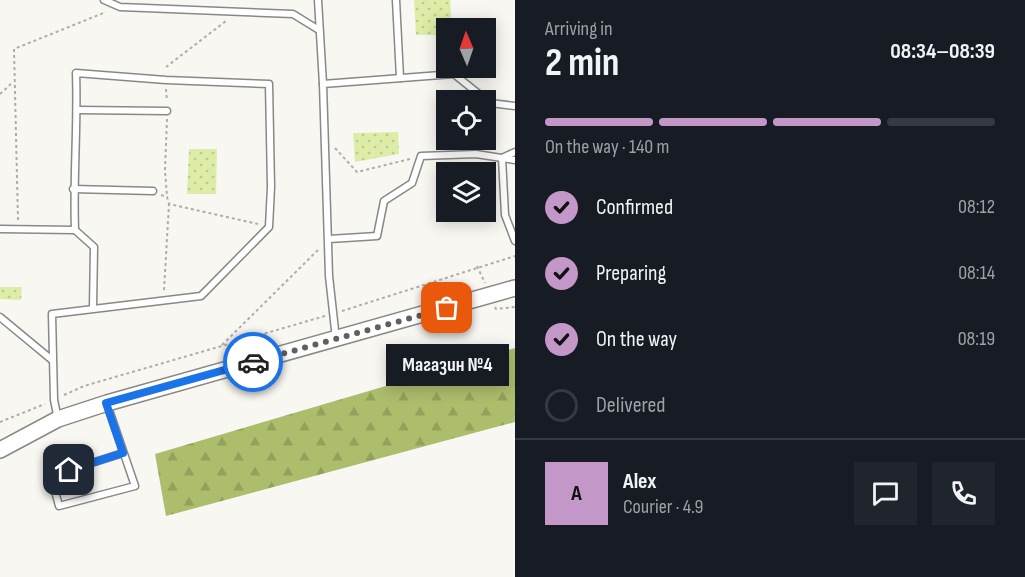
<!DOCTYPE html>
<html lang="en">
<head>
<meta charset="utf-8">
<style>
	:root { --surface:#171b24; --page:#20242c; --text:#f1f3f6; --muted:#9ea1a6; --line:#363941; --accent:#c397c7 }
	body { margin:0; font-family:"Sofia Sans Condensed",sans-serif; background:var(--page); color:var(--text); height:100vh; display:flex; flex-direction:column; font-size:22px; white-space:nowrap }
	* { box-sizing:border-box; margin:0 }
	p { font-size:20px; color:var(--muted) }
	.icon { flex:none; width:33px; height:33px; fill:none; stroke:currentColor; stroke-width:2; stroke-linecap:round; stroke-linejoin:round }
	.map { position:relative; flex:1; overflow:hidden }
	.panel { display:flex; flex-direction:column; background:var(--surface); width:510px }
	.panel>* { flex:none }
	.needle { width:39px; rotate:358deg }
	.tools { position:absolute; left:436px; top:18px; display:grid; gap:12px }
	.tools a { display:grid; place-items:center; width:60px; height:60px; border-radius:0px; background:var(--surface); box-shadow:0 3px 15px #0003; font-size:30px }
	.pin { position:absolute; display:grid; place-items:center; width:51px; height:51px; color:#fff; margin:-26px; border-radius:12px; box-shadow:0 3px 9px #0006 }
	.courier { position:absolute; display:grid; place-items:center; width:60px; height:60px; margin:-30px; border:4px solid #1a73e8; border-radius:50%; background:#fff; color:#222; box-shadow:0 2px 8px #0007 }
	.bubble { position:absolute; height:42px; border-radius:0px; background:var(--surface); box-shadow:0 3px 15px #0003; font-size:20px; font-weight:700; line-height:42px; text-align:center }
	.summary em { font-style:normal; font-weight:700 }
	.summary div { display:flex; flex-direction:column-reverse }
	.summary { display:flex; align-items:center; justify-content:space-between; height:102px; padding:0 30px }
	h1 { font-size:39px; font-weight:700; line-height:45px }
	.bar { display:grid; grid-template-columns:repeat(4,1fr); gap:9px 6px; align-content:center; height:72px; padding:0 30px }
	.bar i { height:8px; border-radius:4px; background:var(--line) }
	.bar .active { background:var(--accent) }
	.bar p { grid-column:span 4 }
	.line { display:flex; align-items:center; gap:15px; padding:0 30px; border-top:2px solid var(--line) }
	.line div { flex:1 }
	.round { display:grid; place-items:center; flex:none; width:63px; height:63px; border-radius:0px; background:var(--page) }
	ol { padding:0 30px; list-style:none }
	li { display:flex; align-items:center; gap:18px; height:66px }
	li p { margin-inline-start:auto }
	li .icon { padding:6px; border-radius:50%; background:var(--accent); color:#111; stroke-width:4 }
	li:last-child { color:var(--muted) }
	li i { width:33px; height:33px; border:3px solid var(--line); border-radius:50% }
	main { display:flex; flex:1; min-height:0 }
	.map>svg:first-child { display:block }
	.forest { fill:url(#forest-firs) }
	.park { fill:url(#park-dots) }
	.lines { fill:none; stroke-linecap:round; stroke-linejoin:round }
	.service-casing { stroke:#8a8884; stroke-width:9 }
	.tertiary-casing { stroke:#8a8884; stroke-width:18 }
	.path { stroke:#aeada9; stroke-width:2; stroke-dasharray:3 3; stroke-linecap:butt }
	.service { stroke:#fff; stroke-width:6 }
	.tertiary { stroke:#fff; stroke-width:15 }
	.done { stroke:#61605d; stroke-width:6; stroke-dasharray:0 10.8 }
	.route { stroke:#1a73e8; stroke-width:8 }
</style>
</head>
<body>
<main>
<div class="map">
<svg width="515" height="577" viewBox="0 0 515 577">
	<defs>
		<pattern id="forest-firs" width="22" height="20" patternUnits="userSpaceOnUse" patternTransform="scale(1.5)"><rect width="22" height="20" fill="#acbd6c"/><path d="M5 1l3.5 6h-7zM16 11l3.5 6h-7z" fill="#93a15c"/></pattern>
		<pattern id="park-dots" width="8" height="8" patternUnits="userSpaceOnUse" patternTransform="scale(1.5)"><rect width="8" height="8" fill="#ddeda7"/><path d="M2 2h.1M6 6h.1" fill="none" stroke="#bcca8f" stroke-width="1.8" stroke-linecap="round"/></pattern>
	</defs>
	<rect width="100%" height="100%" fill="#f8f7f2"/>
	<polygon class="forest" points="515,348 515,422 166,516 155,454"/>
	<g class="park">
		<polygon points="414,0 450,0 452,28 447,28 447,35 416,35"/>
		<polygon points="398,132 399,154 355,162 353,133"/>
		<polygon points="189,149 217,149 216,194 187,194"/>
		<polygon points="0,287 22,287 21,300 0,299"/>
	</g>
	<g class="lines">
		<defs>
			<g id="service">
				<polyline points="104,0 120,7 293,14 319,30"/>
				<polyline points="318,0 323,84"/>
				<polyline points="396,0 400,78"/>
				<polyline points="78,110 167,111"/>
				<polyline points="502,158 505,215 515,241"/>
				<polyline points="502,158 515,152"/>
				<polyline points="73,189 153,191"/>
				<path d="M 0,229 L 75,230 C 73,177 78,125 76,73 L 166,80 L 269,84 L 271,187 L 269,227 L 201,296 L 52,314 L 54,400 L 58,419"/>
				<polyline points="75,230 94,247 93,308"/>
				<polyline points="329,239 377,236 384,201 412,183 421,156 476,154 515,160"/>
				<polyline points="0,317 52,360"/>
				<polyline points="336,339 329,276 323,84 454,74 490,103 515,106"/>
				<polyline points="107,404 135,486 59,506 51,476 123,453"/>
			</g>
			<polyline id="tertiary" points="0,450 58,419 107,403 515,288"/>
		</defs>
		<use href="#service" class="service-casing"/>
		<use href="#tertiary" class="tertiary-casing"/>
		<g class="path">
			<polyline points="166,67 226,21"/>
			<polyline points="166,89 167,101"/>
			<polyline points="0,94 13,82"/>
			<polyline points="167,119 165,170 167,197"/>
			<polyline points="335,148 357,172 410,159"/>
			<polyline points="161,195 167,197 169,204 258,224"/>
			<polyline points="18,220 14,49 106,12"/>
			<polyline points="477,266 485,283"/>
			<polyline points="164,290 169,204"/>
			<polyline points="495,307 496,309 515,307"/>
			<polyline points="342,311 515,256"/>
			<polyline points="222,345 318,250"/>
			<polyline points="64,395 84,386 325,316"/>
			<polyline points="0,422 45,404"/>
		</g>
		<use href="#service" class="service"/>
		<use href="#tertiary" class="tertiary"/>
	</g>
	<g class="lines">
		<polyline class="done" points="253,362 447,308"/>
		<polyline class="route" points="69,470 123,453 106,403 253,362"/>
	</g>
</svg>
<div class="tools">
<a><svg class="needle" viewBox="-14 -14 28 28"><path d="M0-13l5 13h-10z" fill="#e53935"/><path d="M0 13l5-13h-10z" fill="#9ea1a6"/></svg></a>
<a><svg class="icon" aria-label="locate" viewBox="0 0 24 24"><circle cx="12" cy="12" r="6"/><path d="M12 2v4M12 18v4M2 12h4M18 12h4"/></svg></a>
<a><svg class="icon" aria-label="layers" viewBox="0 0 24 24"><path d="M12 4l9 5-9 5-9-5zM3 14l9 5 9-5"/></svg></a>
</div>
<div class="pin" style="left:447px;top:308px;background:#ea580c"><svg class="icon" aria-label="bag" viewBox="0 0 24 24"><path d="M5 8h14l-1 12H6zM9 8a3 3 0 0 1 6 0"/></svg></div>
<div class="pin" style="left:69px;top:470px;background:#1f2937"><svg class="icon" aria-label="home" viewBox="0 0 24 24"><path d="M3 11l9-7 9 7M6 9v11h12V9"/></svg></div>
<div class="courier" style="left:253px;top:362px"><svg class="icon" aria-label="car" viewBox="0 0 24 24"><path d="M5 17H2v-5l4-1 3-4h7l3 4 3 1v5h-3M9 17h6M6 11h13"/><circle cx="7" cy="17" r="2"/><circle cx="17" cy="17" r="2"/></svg></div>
<div class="bubble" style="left:386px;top:344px;width:123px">Магазин №4</div>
</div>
<section class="panel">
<div class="summary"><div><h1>2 min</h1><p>Arriving in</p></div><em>08:34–08:39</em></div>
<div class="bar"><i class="active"></i><i class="active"></i><i class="active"></i><i></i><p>On the way · 140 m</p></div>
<ol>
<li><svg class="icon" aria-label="check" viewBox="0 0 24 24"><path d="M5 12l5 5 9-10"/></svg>Confirmed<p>08:12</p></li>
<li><svg class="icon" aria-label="check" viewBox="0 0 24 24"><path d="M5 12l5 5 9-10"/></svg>Preparing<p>08:14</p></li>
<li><svg class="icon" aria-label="check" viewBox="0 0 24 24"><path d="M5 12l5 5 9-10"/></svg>On the way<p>08:19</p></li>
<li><i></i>Delivered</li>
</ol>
<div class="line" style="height:108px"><b class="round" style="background:var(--accent);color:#111">A</b><div><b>Alex</b><p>Courier · 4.9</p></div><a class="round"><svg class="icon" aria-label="chat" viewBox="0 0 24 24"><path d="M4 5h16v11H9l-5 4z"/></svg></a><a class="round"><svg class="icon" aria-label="phone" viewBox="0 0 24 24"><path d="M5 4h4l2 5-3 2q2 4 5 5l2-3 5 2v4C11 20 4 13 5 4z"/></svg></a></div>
</section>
</main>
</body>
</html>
